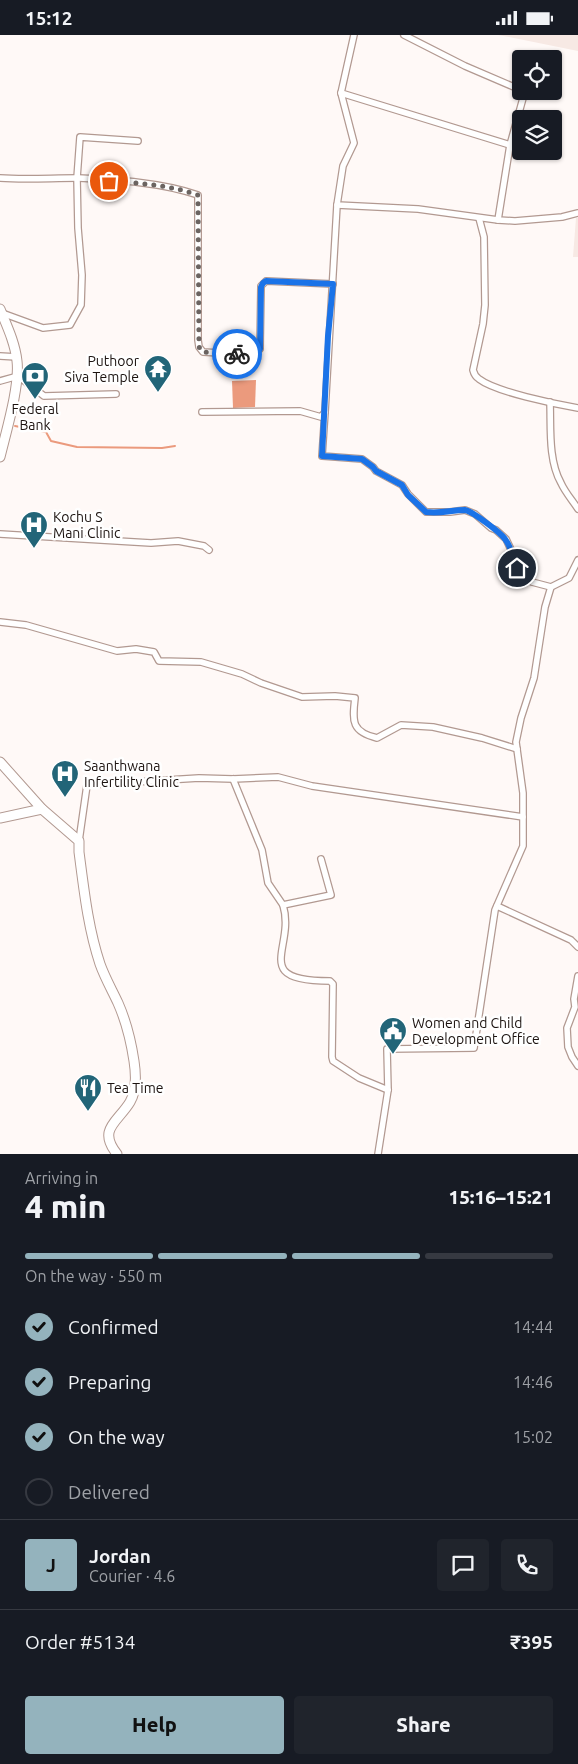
<!DOCTYPE html>
<html lang="en">
<head>
<meta charset="utf-8">
<style>
	:root { --surface:#171b24; --page:#20242c; --text:#f1f3f6; --muted:#9ea1a6; --line:#363941; --accent:#94b3bd }
	body { margin:0; font-family:Ubuntu,sans-serif; background:var(--page); color:var(--text); height:100vh; display:flex; flex-direction:column; font-size:19px; white-space:nowrap }
	* { box-sizing:border-box; margin:0 }
	p { font-size:16px; color:var(--muted) }
	.icon { flex:none; width:28px; height:28px; fill:none; stroke:currentColor; stroke-width:2; stroke-linecap:round; stroke-linejoin:round }
	.map { position:relative; height:1119px; overflow:hidden }
	.panel { display:flex; flex-direction:column; background:var(--surface); flex:1 }
	.panel>* { flex:none }
	.buttons { position:absolute; left:512px; top:15px; display:grid; gap:10px }
	.buttons a { display:grid; place-items:center; width:50px; height:50px; border-radius:5px; background:var(--surface); box-shadow:0 1px 4px #0004; font-size:25px }
	.pin { position:absolute; display:grid; place-items:center; width:42px; height:42px; color:#fff; margin:-21px; border:2px solid #fff; border-radius:50%; box-shadow:0 1px 5px #0007 }
	.courier { position:absolute; display:grid; place-items:center; width:50px; height:50px; margin:-25px; border:4px solid #1a73e8; border-radius:50%; background:#fff; color:#222; box-shadow:0 1px 6px #0007 }
	.summary em { font-style:normal; font-weight:800 }
	.summary div { display:flex; flex-direction:column-reverse }
	.summary { display:flex; align-items:center; justify-content:space-between; height:85px; padding:0 25px }
	h1 { font-size:32px; font-weight:800; line-height:38px }
	.bar { display:grid; grid-template-columns:repeat(4,1fr); gap:8px 5px; align-content:center; height:60px; padding:0 25px }
	.bar i { height:6px; border-radius:4px; background:var(--line) }
	.bar .active { background:var(--accent) }
	.bar p { grid-column:span 4 }
	.line { display:flex; align-items:center; gap:12px; padding:0 25px; border-top:1px solid var(--line) }
	.line div { flex:1 }
	.round { display:grid; place-items:center; flex:none; width:52px; height:52px; border-radius:5px; background:var(--page) }
	ol { padding:0 25px; list-style:none }
	li { display:flex; align-items:center; gap:15px; height:55px }
	li p { margin-inline-start:auto }
	li .icon { padding:5px; border-radius:50%; background:var(--accent); color:#111; stroke-width:4 }
	li:last-child { color:var(--muted) }
	li i { width:28px; height:28px; border:2px solid var(--line); border-radius:50% }
	.button { display:flex; gap:10px; margin-top:auto; padding:10px 25px }
	.button a { flex:1; height:58px; border-radius:5px; background:var(--accent); color:#111; font-size:20px; font-weight:800; line-height:58px; text-align:center }
	.button a+a { background:var(--page); color:var(--text) }
	.status { display:flex; justify-content:space-between; align-items:center; height:35px; padding:0 25px; background:var(--surface); direction:ltr }
	.status svg { height:14px; fill:currentColor }
	.map>svg:first-child { display:block }
	.built { fill:#f7e9e4 }
	.water { fill:#eb9a7d }
	.lines { fill:none; stroke-linecap:round; stroke-linejoin:round }
	.stream { stroke:#eb9a7d; stroke-width:2 }
	.minor-casing { stroke:#b29991; stroke-width:8 }
	.secondary-casing { stroke:#b29991; stroke-width:11 }
	.primary-casing { stroke:#b29991; stroke-width:11 }
	.minor { stroke:#fff; stroke-width:5.5 }
	.secondary { stroke:#fff; stroke-width:9 }
	.primary { stroke:#fff; stroke-width:9 }
	.done { stroke:#6b6461; stroke-width:5; stroke-dasharray:0 9 }
	.route { stroke:#1a73e8; stroke-width:6 }
	.labels { text-anchor:middle; stroke-width:5; stroke-linejoin:round; paint-order:stroke }
	.poi-label { font-size:14px; fill:#1c1310; stroke:#fff; text-anchor:start }
</style>
</head>
<body>
<div class="status"><b>15:12</b><svg viewBox="0 0 49 12"><path d="M0 12V9h3v3zM5 12V6h3v6zM10 12V3h3v9zM15 12V0h3v12zM26 1h20v11H26zM47 4h2v5h-2z"/></svg></div>
<div class="map">
<svg width="578" height="1119" viewBox="0 0 578 1119">
	<rect width="100%" height="100%" fill="#fff9f7"/>
	<g class="built">
		<polygon points="498,0 578,0 578,16 509,2"/>
		<polygon points="576,183 578,183 578,222 573,222"/>
	</g>
	<polygon class="water" points="256,345 255,372 233,373 232,346"/>
	<g class="lines">
		<polyline class="stream" points="15,391 46,397 51,406 77,412 162,413 175,411"/>
		<defs>
			<g id="minor">
				<polyline points="354,0 341,58 510,110 525,56"/>
				<polyline points="404,0 465,31 521,55"/>
				<polyline points="341,58 354,108 343,131 337,170 418,174 498,185 515,186 562,182 578,178"/>
				<path d="M 0,143 C 25,145 51,143 77,143 C 117,145 160,147 198,160 L 198,305 L 199,312 L 203,317 L 253,320 L 260,314 L 261,251 L 266,246 L 333,249"/>
				<path d="M 479,183 L 484,202 L 485,270 L 483,289 L 473,335 C 474,339 476,342 479,344 C 496,357 555,369 578,373"/>
				<polyline points="498,185 510,110"/>
				<polyline points="2,278 43,293 70,290 81,270 82,240 78,193 77,143 80,102 138,106"/>
				<polyline points="0,321 17,322"/>
				<polyline points="0,346 18,341 44,361 116,359"/>
				<path d="M 550,367 C 551,392 548,425 561,448 C 565,457 572,465 578,474"/>
				<polyline points="202,377 300,376 321,382 325,377 337,170"/>
				<polyline points="325,377 322,421 362,424 373,432 376,436 402,450 408,459 426,477 450,477 465,475 475,479 491,493 496,495 506,504 514,521 517,533 524,543 532,547 551,552"/>
				<polyline points="0,499 151,508 178,506 204,511 209,515"/>
				<path d="M 0,587 L 26,590 L 117,616 L 136,614 L 154,617 L 159,626 L 201,627 L 242,639 L 261,648 L 302,662 L 335,661 L 355,663 C 352,687 352,697 377,703 L 401,690 L 433,692 L 482,703 L 517,714"/>
				<polyline points="233,744 262,815 268,848 283,870 331,860 321,824"/>
				<polyline points="79,806 87,750 199,743 233,744 278,742 312,751 523,782"/>
				<path d="M 283,870 C 296,913 249,946 330,946 L 333,949 L 332,1022 L 333,1026 L 359,1043 L 388,1055"/>
				<polyline points="497,871 571,905 578,912"/>
				<polyline points="578,941 574,964 575,972 567,993 568,1012 572,1022 578,1031"/>
				<polyline points="378,1119 388,1055 387,1014 474,1013 495,875 523,811 523,758 516,707 521,683 534,643 545,572 551,552 569,543 578,525"/>
			</g>
			<polyline id="secondary" points="0,783 42,774"/>
			<g id="primary">
				<path d="M 0,274 C 7,291 15,308 17,326 C 20,351 6,397 0,422"/>
				<path d="M 0,727 L 42,774 L 79,806 L 79,817 C 84,855 88,893 100,929 C 105,943 112,955 118,968 C 126,986 131,1006 134,1026 C 136,1039 137,1055 130,1067 C 118,1087 97,1094 117,1119"/>
			</g>
		</defs>
		<use href="#minor" class="minor-casing"/>
		<use href="#secondary" class="secondary-casing"/>
		<use href="#primary" class="primary-casing"/>
		<use href="#minor" class="minor"/>
		<use href="#secondary" class="secondary"/>
		<use href="#primary" class="primary"/>
	</g>
	<g class="lines">
		<path class="done" d="M 109,146 C 139,148 169,150 198,160 L 199,312 L 203,317 L 237,319"/>
		<path class="route" d="M 237,319 L 253,320 L 260,314 L 261,252 L 263,248 L 266,246 L 333,249 L 328,301 L 322,421 L 362,424 L 373,432 L 376,436 L 402,450 L 408,460 L 426,477 C 441,479 451,475 465,475 C 472,476 501,498 505,504 C 511,512 514,523 517,533"/>
	</g>
	<defs>
		<symbol id="temple-pin" viewBox="-11 -11 22 30"><path d="M0 17L-7.5 6A9.5 9.5 0 1 1 7.5 6Z" fill="#226578" stroke="#fff"/><path d="M0-6L5-2H3V0L6.5 2.5H4V6H1.5V3h-3V6H-4V2.5H-6.5L-3 0V-2H-5Z" fill="#fff"/></symbol>
		<symbol id="bank-pin" viewBox="-11 -11 22 30"><path d="M0 17L-7.5 6A9.5 9.5 0 1 1 7.5 6Z" fill="#226578" stroke="#fff"/><path d="M-6-4H6V4H-6ZM0-2.3a2.3 2.3 0 1 0 0 4.6a2.3 2.3 0 1 0 0-4.6Z" fill="#fff"/></symbol>
		<symbol id="hospital-pin" viewBox="-11 -11 22 30"><path d="M0 17L-7.5 6A9.5 9.5 0 1 1 7.5 6Z" fill="#226578" stroke="#fff"/><path d="M-5-5h3v3.5h4V-5h3V5h-3V1.5h-4V5h-3Z" fill="#fff"/></symbol>
		<symbol id="civic-pin" viewBox="-11 -11 22 30"><path d="M0 17L-7.5 6A9.5 9.5 0 1 1 7.5 6Z" fill="#226578" stroke="#fff"/><path d="M-.6-6.5H3V-4.5H.6V-3L4-1V1h2V6H-6V1h2V-1L-.6-3ZM-1.2 2.5V6h2.4V2.5Z" fill="#fff"/></symbol>
		<symbol id="restaurant-pin" viewBox="-11 -11 22 30"><path d="M0 17L-7.5 6A9.5 9.5 0 1 1 7.5 6Z" fill="#226578" stroke="#fff"/><path d="M-5-6h1v4h1v-4h1v4h1v-4h1v5L-1.5 .5V6h-2V.5L-5-1ZM5-6V6H3V1.5H1.5Q1.5-4 5-6Z" fill="#fff"/></symbol>
	</defs>
	<g fill-rule="evenodd">
		<use href="#temple-pin" x="142" y="318" width="32" height="43"/>
		<use href="#bank-pin" x="19" y="325" width="32" height="43"/>
		<use href="#hospital-pin" x="18" y="474" width="32" height="43"/>
		<use href="#hospital-pin" x="49" y="723" width="32" height="43"/>
		<use href="#civic-pin" x="377" y="980" width="32" height="43"/>
		<use href="#restaurant-pin" x="72" y="1037" width="32" height="43"/>
	</g>
	<g class="labels">
		<g class="poi-label">
			<text x="139" y="331" text-anchor="end">Puthoor<tspan x="139" dy="16">Siva Temple</tspan></text>
			<text x="35" y="379" text-anchor="middle">Federal<tspan x="35" dy="16">Bank</tspan></text>
			<text x="53" y="487">Kochu S<tspan x="53" dy="16">Mani Clinic</tspan></text>
			<text x="84" y="736">Saanthwana<tspan x="84" dy="16">Infertility Clinic</tspan></text>
			<text x="412" y="993">Women and Child<tspan x="412" dy="16">Development Office</tspan></text>
			<text x="107" y="1058">Tea Time</text>
		</g>
	</g>
</svg>
<div class="buttons">
<a><svg class="icon" aria-label="locate" viewBox="0 0 24 24"><circle cx="12" cy="12" r="6"/><path d="M12 2v4M12 18v4M2 12h4M18 12h4"/></svg></a>
<a><svg class="icon" aria-label="layers" viewBox="0 0 24 24"><path d="M12 4l9 5-9 5-9-5zM3 14l9 5 9-5"/></svg></a>
</div>
<div class="pin" style="left:109px;top:146px;background:#ea580c"><svg class="icon" aria-label="bag" viewBox="0 0 24 24"><path d="M5 8h14l-1 12H6zM9 8a3 3 0 0 1 6 0"/></svg></div>
<div class="pin" style="left:517px;top:533px;background:#1f2937"><svg class="icon" aria-label="home" viewBox="0 0 24 24"><path d="M3 11l9-7 9 7M6 9v11h12V9"/></svg></div>
<div class="courier" style="left:237px;top:319px"><svg class="icon" aria-label="bike" viewBox="0 0 24 24"><circle cx="6" cy="16" r="4"/><circle cx="18" cy="16" r="4"/><path d="M6 16l4-8h5l3 8M10 8l3 8H6M13 5h3"/></svg></div>
</div>
<section class="panel">
<div class="summary"><div><h1>4 min</h1><p>Arriving in</p></div><em>15:16–15:21</em></div>
<div class="bar"><i class="active"></i><i class="active"></i><i class="active"></i><i></i><p>On the way · 550 m</p></div>
<ol>
<li><svg class="icon" aria-label="check" viewBox="0 0 24 24"><path d="M5 12l5 5 9-10"/></svg>Confirmed<p>14:44</p></li>
<li><svg class="icon" aria-label="check" viewBox="0 0 24 24"><path d="M5 12l5 5 9-10"/></svg>Preparing<p>14:46</p></li>
<li><svg class="icon" aria-label="check" viewBox="0 0 24 24"><path d="M5 12l5 5 9-10"/></svg>On the way<p>15:02</p></li>
<li><i></i>Delivered</li>
</ol>
<div class="line" style="height:90px"><b class="round" style="background:var(--accent);color:#111">J</b><div><b>Jordan</b><p>Courier · 4.6</p></div><a class="round"><svg class="icon" aria-label="chat" viewBox="0 0 24 24"><path d="M4 5h16v11H9l-5 4z"/></svg></a><a class="round"><svg class="icon" aria-label="phone" viewBox="0 0 24 24"><path d="M5 4h4l2 5-3 2q2 4 5 5l2-3 5 2v4C11 20 4 13 5 4z"/></svg></a></div>
<div class="line" style="height:65px"><div>Order #5134</div><b>₹395</b></div>
<div class="button"><a>Help</a><a>Share</a></div>
</section>
</body>
</html>
